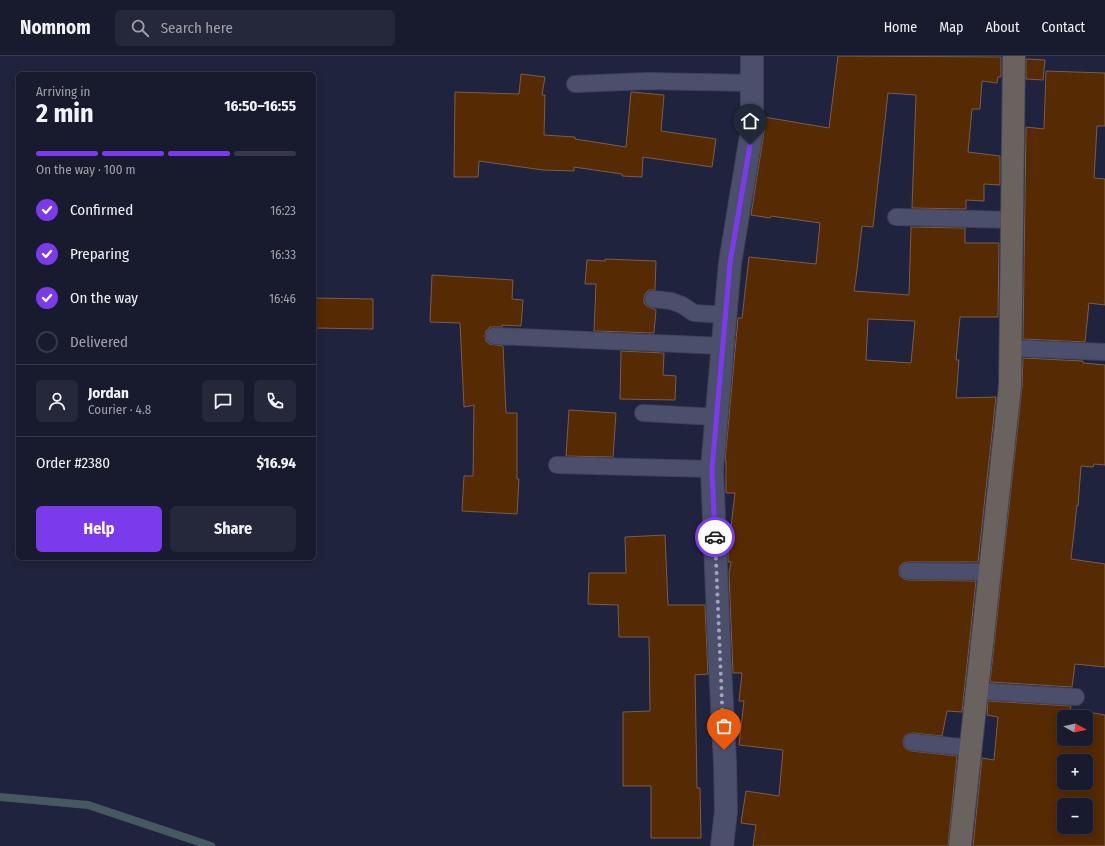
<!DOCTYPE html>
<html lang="en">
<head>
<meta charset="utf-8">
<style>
	:root { --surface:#181a2e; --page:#25273a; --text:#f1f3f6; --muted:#9fa1aa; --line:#36384a; --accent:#7c3aed }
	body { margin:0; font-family:"Fira Sans Condensed",sans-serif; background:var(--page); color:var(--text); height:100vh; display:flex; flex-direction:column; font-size:15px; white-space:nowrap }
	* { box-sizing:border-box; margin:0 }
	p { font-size:13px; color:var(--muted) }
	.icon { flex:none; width:22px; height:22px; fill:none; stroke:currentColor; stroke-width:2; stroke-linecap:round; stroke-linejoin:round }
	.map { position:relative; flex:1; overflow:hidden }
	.panel { position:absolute; left:16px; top:16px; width:300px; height:488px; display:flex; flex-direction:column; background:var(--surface); border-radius:6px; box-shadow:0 2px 10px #0003,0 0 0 1px var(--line) }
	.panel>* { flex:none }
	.needle { width:26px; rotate:98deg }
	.buttons { position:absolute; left:1057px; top:654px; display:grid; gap:8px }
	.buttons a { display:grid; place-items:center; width:36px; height:36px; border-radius:6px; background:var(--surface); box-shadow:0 2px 10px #0003,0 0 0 1px var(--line); font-size:20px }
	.pin { position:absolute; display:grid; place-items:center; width:34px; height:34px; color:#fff; margin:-41px -17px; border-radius:50% 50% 50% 0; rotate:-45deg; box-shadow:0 0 4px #0007 }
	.pin .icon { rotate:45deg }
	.courier { position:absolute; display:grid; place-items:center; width:40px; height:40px; margin:-20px; border:3px solid #7c3aed; border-radius:50%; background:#fff; color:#222; box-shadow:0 1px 5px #0007 }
	.overview em { font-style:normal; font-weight:700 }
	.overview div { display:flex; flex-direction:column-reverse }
	.overview { display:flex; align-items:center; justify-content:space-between; height:68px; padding:0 20px }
	h1 { font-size:26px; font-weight:700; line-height:30px }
	.bar { display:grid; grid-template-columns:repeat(4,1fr); gap:6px 4px; align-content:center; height:48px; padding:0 20px }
	.bar i { height:5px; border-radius:3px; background:var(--line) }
	.bar .active { background:var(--accent) }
	.bar p { grid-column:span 4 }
	.line { display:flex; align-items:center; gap:10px; padding:0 20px; border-top:1px solid var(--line) }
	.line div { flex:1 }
	.round { display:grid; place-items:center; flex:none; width:42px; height:42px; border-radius:6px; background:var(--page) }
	ol { padding:0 20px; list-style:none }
	li { display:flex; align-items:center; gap:12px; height:44px }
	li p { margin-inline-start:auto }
	li .icon { padding:4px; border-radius:50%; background:var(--accent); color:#fff; stroke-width:4 }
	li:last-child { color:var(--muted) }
	li i { width:22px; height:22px; border:2px solid var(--line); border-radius:50% }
	.primary-button { display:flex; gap:8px; margin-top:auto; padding:8px 20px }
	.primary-button a { flex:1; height:46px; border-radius:6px; background:var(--accent); color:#fff; font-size:16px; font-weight:700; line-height:46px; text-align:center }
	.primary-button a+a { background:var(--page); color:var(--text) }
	header { display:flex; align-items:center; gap:24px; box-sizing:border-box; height:56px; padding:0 20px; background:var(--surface); border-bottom:1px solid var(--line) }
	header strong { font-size:19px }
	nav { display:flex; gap:22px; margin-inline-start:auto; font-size:14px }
	.search { width:280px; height:36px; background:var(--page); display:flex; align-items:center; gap:10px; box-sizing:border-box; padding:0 14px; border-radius:6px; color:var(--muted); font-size:15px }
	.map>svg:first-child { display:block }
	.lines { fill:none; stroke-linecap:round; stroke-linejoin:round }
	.stream { stroke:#465960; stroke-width:8 }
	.building { fill:#562a03; stroke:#7a5d4a; fill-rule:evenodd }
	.lane-casing { stroke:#3f4157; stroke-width:18 }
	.street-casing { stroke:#3f4157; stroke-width:24 }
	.secondary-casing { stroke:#3f4157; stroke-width:24 }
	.lane { stroke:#4b4f6c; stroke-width:16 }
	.street { stroke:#4b4f6c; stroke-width:22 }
	.secondary { stroke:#69625f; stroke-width:22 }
	.done { stroke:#a2a5ba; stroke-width:4; stroke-dasharray:0 7.2 }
	.route { stroke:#7c3aed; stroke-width:5 }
</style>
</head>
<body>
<header>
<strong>Nomnom</strong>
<div class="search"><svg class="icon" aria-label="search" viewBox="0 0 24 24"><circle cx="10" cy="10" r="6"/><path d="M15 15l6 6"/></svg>Search here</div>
<nav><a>Home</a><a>Map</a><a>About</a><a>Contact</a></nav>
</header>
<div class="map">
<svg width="1105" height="790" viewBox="0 0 1105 790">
	<rect width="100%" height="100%" fill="#20233d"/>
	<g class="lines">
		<polyline class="stream" points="0,741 88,749 211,790"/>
	</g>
	<g class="building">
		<path d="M 838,0 L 1001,1 L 1001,21 L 998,21 L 997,27 L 982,25 L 980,53 L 972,53 L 968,96 L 1000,100 L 1000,129 L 984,128 L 984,145 L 966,144 L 966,153 L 912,152 L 916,39 L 888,37 L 873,171 L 862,170 L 856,222 L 854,235 L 909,239 L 911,171 L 965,172 L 965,187 L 999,187 L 998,261 L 960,261 L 956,304 L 959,304 L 956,342 L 996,341 L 978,506 L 908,506 L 903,507 L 900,510 L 899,514 L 900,520 L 904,523 L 908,524 L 976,525 L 962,656 L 947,655 L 942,680 L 913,677 L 908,678 L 905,680 L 903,685 L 904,690 L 906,693 L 911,695 L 957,700 L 948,790 L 753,790 L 756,769 L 741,767 L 746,735 L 779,740 L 783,694 L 739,689 L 744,645 L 739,645 L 742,617 L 733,617 L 729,517 L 731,506 L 728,506 L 728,496 L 735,437 L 726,437 L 726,405 L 725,405 L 738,262 L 742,262 L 749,201 L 816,208 L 820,167 L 771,160 L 770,162 L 751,159 L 764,76 L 764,61 L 829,72 ZM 868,263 L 915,265 L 911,307 L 866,304 Z"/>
		<polygon points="1026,3 1045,4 1043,24 1026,23"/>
		<polygon points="1046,15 1105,17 1105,70 1097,70 1094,122 1105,123 1105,249 1089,247 1085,286 1023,283 1026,71 1044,73"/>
		<polygon points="521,18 545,21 542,39 545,39 544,79 575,81 575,83 626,91 631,36 664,39 661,75 716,83 712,111 643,101 642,121 622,120 622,118 574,111 574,115 543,114 479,105 478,121 454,121 455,36 519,38"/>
		<polygon points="605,203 656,205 655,234 649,234 645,238 644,242 644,247 647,250 656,254 654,277 594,275 596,228 585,228 587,204 605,205"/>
		<polygon points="432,219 513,224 512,243 523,244 521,270 502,269 502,271 490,271 486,275 485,280 486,285 489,288 503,290 506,357 517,357 517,423 519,423 517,458 462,455 464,420 473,420 474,349 464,351 460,267 430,266"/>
		<polygon points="314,242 373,243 373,273 314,272"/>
		<polygon points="621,295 664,297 663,319 676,320 675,344 620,343"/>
		<polygon points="1023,302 1083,305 1083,307 1105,309 1105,409 1094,408 1093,411 1081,410 1078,450 1077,449 1071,503 1105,508 1105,611 1075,608 1072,631 990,626 1022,331"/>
		<polygon points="569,354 616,357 613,401 566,400"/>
		<polygon points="665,479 668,549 705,549 708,618 695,619 697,732 700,732 701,782 651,782 651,730 623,730 623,656 650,655 649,581 619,581 618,549 588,548 589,517 626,517 625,481"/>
		<path d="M 988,645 L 1071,650 L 1070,653 L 1105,659 L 1105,790 L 973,790 L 982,702 L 994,704 L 998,661 L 987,659 ZM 1064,661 L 1086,661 L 1086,683 L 1064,683 ZM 1064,705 L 1086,705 L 1086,727 L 1064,727 ZM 1064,749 L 1086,749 L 1086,771 L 1064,771 Z"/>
	</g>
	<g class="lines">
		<defs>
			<g id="lane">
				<polyline points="575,28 647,25 752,27"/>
				<polyline points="896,161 1012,164"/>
				<polyline points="653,243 671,245 682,249 694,257 725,259"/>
				<polyline points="494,280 723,290"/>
				<polyline points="1010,292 1105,296"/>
				<polyline points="643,357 717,361"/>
				<polyline points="557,409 712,413"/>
				<polyline points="908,515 990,516"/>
				<polyline points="977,635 1076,641"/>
				<polyline points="912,686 970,692"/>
			</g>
			<polyline id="street" points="722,790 726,755 725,707 720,610 712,413 730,207 752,74 752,0"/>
			<polyline id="secondary" points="960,790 1010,330 1014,0"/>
		</defs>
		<use href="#lane" class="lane-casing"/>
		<use href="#street" class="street-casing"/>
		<use href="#secondary" class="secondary-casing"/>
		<use href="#lane" class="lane"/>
		<use href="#street" class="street"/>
		<use href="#secondary" class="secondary"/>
	</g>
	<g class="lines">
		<polyline class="done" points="715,481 724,694"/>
		<polyline class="route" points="715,481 712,413 730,207 750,89"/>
	</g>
</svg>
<div class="buttons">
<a><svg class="needle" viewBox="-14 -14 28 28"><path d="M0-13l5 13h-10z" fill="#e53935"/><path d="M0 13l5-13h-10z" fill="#9fa1aa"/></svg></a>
<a>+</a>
<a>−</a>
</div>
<div class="pin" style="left:724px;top:694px;background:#ea580c"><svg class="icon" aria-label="bag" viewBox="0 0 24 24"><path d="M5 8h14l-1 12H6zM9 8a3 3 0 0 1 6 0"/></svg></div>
<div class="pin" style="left:750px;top:89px;background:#1f2937"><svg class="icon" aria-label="home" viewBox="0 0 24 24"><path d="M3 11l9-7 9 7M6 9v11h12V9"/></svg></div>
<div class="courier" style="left:715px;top:481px"><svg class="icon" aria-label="car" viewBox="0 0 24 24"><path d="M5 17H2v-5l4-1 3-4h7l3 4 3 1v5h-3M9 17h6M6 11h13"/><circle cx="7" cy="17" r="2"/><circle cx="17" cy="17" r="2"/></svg></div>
<section class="panel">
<div class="overview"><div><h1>2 min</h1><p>Arriving in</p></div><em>16:50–16:55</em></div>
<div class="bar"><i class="active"></i><i class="active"></i><i class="active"></i><i></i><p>On the way · 100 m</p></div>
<ol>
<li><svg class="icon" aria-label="check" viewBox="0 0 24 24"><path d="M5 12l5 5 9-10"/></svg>Confirmed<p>16:23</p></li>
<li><svg class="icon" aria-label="check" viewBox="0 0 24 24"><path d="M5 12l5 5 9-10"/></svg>Preparing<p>16:33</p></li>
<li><svg class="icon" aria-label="check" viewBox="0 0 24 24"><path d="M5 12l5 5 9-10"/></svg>On the way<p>16:46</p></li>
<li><i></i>Delivered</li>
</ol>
<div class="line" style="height:72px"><a class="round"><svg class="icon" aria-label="person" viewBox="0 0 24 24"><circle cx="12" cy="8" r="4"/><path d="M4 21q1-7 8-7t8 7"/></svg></a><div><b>Jordan</b><p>Courier · 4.8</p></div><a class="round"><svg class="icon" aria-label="chat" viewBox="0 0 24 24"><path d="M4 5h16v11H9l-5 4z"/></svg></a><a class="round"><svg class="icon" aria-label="phone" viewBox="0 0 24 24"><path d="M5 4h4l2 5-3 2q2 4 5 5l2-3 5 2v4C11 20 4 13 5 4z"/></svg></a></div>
<div class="line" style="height:52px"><div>Order #2380</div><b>$16.94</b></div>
<div class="primary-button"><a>Help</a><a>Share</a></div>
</section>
</div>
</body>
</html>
